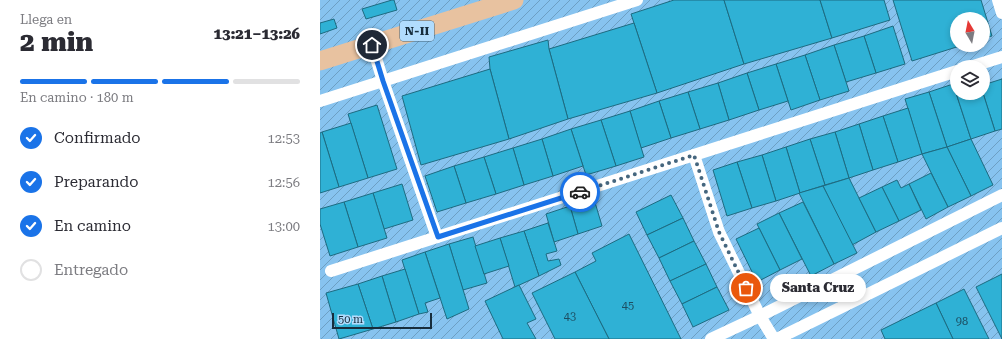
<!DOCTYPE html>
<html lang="es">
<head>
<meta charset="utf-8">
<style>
	:root { --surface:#fff; --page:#f2f2f3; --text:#2b2b33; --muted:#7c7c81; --line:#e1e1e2; --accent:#1a73e8 }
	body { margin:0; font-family:"Roboto Serif",serif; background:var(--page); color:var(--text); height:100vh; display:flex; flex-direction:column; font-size:15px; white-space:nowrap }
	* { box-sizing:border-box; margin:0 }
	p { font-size:13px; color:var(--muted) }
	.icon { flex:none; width:22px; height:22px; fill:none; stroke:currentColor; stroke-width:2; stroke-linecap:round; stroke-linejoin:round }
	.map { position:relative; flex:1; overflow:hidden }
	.details { display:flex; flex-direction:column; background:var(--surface); width:320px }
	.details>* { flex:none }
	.needle { width:26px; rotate:350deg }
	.tools { position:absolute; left:630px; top:12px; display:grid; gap:8px }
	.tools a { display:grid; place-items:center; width:40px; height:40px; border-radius:50%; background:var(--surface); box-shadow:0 2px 6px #0003; font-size:20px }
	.scale { position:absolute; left:12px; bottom:10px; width:100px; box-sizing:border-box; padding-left:4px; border:2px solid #172d3c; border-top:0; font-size:11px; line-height:14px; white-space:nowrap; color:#172d3c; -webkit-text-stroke:3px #b1dcfd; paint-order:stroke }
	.pin { position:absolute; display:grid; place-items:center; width:34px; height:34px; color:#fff; margin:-17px; border:2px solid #fff; border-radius:50%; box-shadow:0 1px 4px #0007 }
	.courier { position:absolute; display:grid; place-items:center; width:40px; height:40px; margin:-20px; border:3px solid #1a73e8; border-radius:50%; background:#fff; color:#222; box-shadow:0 1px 5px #0007 }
	.bubble { position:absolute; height:28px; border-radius:14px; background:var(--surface); box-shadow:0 2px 6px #0003; font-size:13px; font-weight:800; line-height:28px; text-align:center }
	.headline em { font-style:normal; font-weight:800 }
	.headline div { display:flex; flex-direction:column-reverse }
	.headline { display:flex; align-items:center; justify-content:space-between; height:68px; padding:0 20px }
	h1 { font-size:26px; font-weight:800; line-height:30px }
	.bar { display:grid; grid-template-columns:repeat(4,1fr); gap:6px 4px; align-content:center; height:48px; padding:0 20px }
	.bar i { height:5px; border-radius:3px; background:var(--line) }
	.bar .current { background:var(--accent) }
	.bar p { grid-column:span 4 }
	ol { padding:0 20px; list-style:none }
	li { display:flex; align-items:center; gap:12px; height:44px }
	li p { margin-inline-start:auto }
	li .icon { padding:4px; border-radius:50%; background:var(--accent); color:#fff; stroke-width:4 }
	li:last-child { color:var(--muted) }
	li i { width:22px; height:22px; border:2px solid var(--line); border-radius:50% }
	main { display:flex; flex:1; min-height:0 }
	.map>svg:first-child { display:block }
	.industrial { fill:url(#industrial-furrows); fill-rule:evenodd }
	.building { fill:#2fb1d5; stroke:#1d6b81 }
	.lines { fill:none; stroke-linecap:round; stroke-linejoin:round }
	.street { stroke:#fff; stroke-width:12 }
	.primary { stroke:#e8c2a0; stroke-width:19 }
	.done { stroke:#45667e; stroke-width:4; stroke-dasharray:0 7.2 }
	.route { stroke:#1a73e8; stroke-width:5 }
	.labels { text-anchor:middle; stroke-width:3; stroke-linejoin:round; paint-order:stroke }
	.number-label { font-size:11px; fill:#1d4e62 }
	.shield { fill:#b1dcfd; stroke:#456276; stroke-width:1 }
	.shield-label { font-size:12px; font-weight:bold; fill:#172d3c }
</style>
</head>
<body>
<main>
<section class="details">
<div class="headline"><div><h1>2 min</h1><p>Llega en</p></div><em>13:21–13:26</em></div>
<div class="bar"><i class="current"></i><i class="current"></i><i class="current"></i><i></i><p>En camino · 180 m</p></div>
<ol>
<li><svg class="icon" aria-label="check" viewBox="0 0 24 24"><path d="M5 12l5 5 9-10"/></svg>Confirmado<p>12:53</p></li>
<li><svg class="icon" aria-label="check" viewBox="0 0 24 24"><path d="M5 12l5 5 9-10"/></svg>Preparando<p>12:56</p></li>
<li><svg class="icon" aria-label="check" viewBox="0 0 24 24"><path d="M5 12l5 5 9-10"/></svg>En camino<p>13:00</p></li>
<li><i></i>Entregado</li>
</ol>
</section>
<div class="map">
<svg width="682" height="339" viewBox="0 0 682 339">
	<defs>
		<pattern id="industrial-furrows" width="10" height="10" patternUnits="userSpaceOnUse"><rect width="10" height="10" fill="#87c3ef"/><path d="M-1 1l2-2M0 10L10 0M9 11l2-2" fill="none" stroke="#6d9fc3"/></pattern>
	</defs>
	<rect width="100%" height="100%" fill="#9ad0f9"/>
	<path class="industrial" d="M 0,0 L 682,0 L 682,339 L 0,339 ZM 637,19 L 663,19 L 663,45 L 637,45 ZM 637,67 L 663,67 L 663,93 L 637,93 Z"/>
	<g class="building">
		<polygon points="72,0 74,0 77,10 46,19 42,9"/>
		<polygon points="354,0 404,0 424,64 337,93 311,14"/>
		<polygon points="404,0 500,0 512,38 424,64"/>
		<polygon points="500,0 564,0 570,20 512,38"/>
		<polygon points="573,0 661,0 672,36 663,38 663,19 637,19 637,45 643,45 592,61"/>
		<polygon points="14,19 17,28 0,34 0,23"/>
		<polygon points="314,23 337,93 248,119 229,49"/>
		<polygon points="573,26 585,64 556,73 544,36"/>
		<polygon points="544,36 556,73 526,82 514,45"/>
		<polygon points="228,40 229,49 248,119 189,139 170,69 169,57"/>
		<polygon points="514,45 529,91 500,100 485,55"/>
		<polygon points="485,55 500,100 471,110 456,64"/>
		<polygon points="456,64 468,101 439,110 427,73"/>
		<polygon points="170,69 189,139 101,165 82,96"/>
		<polygon points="427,73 439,110 409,120 398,83"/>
		<polygon points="682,79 682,129 675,131 663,93 663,85"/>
		<polygon points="398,83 409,120 380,129 368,92"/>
		<polygon points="633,84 651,139 627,147 609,92"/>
		<polygon points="368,92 380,129 351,138 339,101"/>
		<polygon points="609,92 627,147 602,154 585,99"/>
		<polygon points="636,93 663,93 675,131 651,139"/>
		<polygon points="339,101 351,138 321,148 310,111"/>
		<polygon points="57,105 77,169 48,178 28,114"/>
		<polygon points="588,108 602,154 578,162 563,116"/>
		<polygon points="310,111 324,157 296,166 281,120"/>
		<polygon points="563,116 578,162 553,170 539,124"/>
		<polygon points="281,120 296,166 266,175 251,129"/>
		<polygon points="31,123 48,178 19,187 2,132"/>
		<polygon points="539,124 553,170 529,178 515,132"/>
		<polygon points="251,129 263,166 233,176 222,139"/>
		<polygon points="2,132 19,187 0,193 0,133"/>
		<polygon points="515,132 529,178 505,185 490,139"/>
		<polygon points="222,139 233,176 204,185 193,148"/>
		<polygon points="490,139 505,185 480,193 466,147"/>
		<polygon points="651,139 673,185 651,196 627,147"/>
		<polygon points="466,147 480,193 456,201 442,155"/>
		<polygon points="627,147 651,196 628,207 602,154"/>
		<polygon points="193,148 204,185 176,194 164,157"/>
		<polygon points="442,155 456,201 432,208 417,162"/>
		<polygon points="164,157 176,194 146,203 134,166"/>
		<polygon points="417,162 432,208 407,216 393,170"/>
		<polygon points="134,166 146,203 117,212 105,176"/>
		<polygon points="611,173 628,207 606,219 589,184"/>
		<polygon points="529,178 556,232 532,245 503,186"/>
		<polygon points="577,180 581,188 589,184 601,210 579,221 562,187"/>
		<polygon points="82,184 93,220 64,229 53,193"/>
		<polygon points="503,186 537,253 514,264 479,193"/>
		<polygon points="562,187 579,221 556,232 539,198"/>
		<polygon points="53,193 67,238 38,247 24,202"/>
		<polygon points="351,195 363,218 327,235 316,212"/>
		<polygon points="274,199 282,226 258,234 250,206"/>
		<polygon points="24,202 38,247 10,256 0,224 0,209"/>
		<polygon points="483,202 514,264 491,276 459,213"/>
		<polygon points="250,206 258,234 234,242 226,214"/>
		<polygon points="459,213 482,259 460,270 437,224"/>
		<polygon points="363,218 374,241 339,258 327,235"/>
		<polygon points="228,223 237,251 226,254 228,261 239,259 241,265 219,276 204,231"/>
		<polygon points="439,228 460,270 437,282 416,239"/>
		<polygon points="204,231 219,276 195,287 180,238"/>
		<polygon points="309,234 361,339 289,339 255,272 276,261 272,253"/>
		<polygon points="153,237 167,283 143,290 129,244"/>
		<polygon points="180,238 189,266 164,274 155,246"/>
		<polygon points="374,241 386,264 350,281 339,258"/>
		<polygon points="129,244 149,309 127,319 105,252"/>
		<polygon points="105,252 120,298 105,303 108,312 99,314 82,260"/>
		<polygon points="386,264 397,287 362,304 350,281"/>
		<polygon points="85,269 99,314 76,322 62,276"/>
		<polygon points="255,272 289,339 235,339 212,293"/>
		<polygon points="682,274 682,339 656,287"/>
		<polygon points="62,276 76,322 53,329 38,284"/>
		<polygon points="38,284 53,329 19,339 6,293"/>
		<polygon points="199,285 216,319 207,323 216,339 183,339 165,301"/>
		<polygon points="397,287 409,310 373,327 362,304"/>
		<polygon points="644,289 669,339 633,339 616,303"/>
		<polygon points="616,303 633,339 565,339 561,330"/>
	</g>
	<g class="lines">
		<g class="street">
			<polyline points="678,0 682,13"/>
			<polyline points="52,45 63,81 117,237"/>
			<polyline points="650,67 682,57"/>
			<polyline points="0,101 317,0"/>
			<polyline points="374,155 399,232 440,316 454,339"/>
			<polyline points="11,271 637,71"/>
			<polyline points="391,339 440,316 682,195"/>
			<polyline points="457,339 682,228"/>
		</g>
		<polyline class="primary" points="0,61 194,0"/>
	</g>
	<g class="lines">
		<polyline class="done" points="260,192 374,155 399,232 426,288"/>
		<polyline class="route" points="52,45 63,81 118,237 260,192"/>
	</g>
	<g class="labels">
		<g class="number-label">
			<text x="308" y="309">45</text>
			<text x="250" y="320">43</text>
			<text x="642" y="325">98</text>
		</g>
		<rect class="shield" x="80" y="21" width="34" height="20" rx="3"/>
		<g class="shield-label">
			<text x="97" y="35">N-II</text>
		</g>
	</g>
</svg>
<div class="tools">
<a><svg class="needle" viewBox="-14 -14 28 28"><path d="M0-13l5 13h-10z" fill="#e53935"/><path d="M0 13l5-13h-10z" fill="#7c7c81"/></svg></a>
<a><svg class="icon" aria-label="layers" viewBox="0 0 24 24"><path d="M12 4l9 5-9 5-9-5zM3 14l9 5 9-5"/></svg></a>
</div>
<div class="scale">50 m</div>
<div class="pin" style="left:426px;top:288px;background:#ea580c"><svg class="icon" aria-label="bag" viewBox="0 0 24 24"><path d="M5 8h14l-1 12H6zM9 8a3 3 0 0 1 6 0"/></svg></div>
<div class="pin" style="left:52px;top:45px;background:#1f2937"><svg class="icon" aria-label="home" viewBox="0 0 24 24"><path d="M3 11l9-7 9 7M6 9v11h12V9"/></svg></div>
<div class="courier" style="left:260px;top:192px"><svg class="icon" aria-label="car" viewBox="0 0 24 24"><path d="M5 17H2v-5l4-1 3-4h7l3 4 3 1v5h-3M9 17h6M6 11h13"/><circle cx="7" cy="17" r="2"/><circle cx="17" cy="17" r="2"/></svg></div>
<div class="bubble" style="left:450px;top:274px;width:96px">Santa Cruz</div>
</div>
</main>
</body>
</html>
